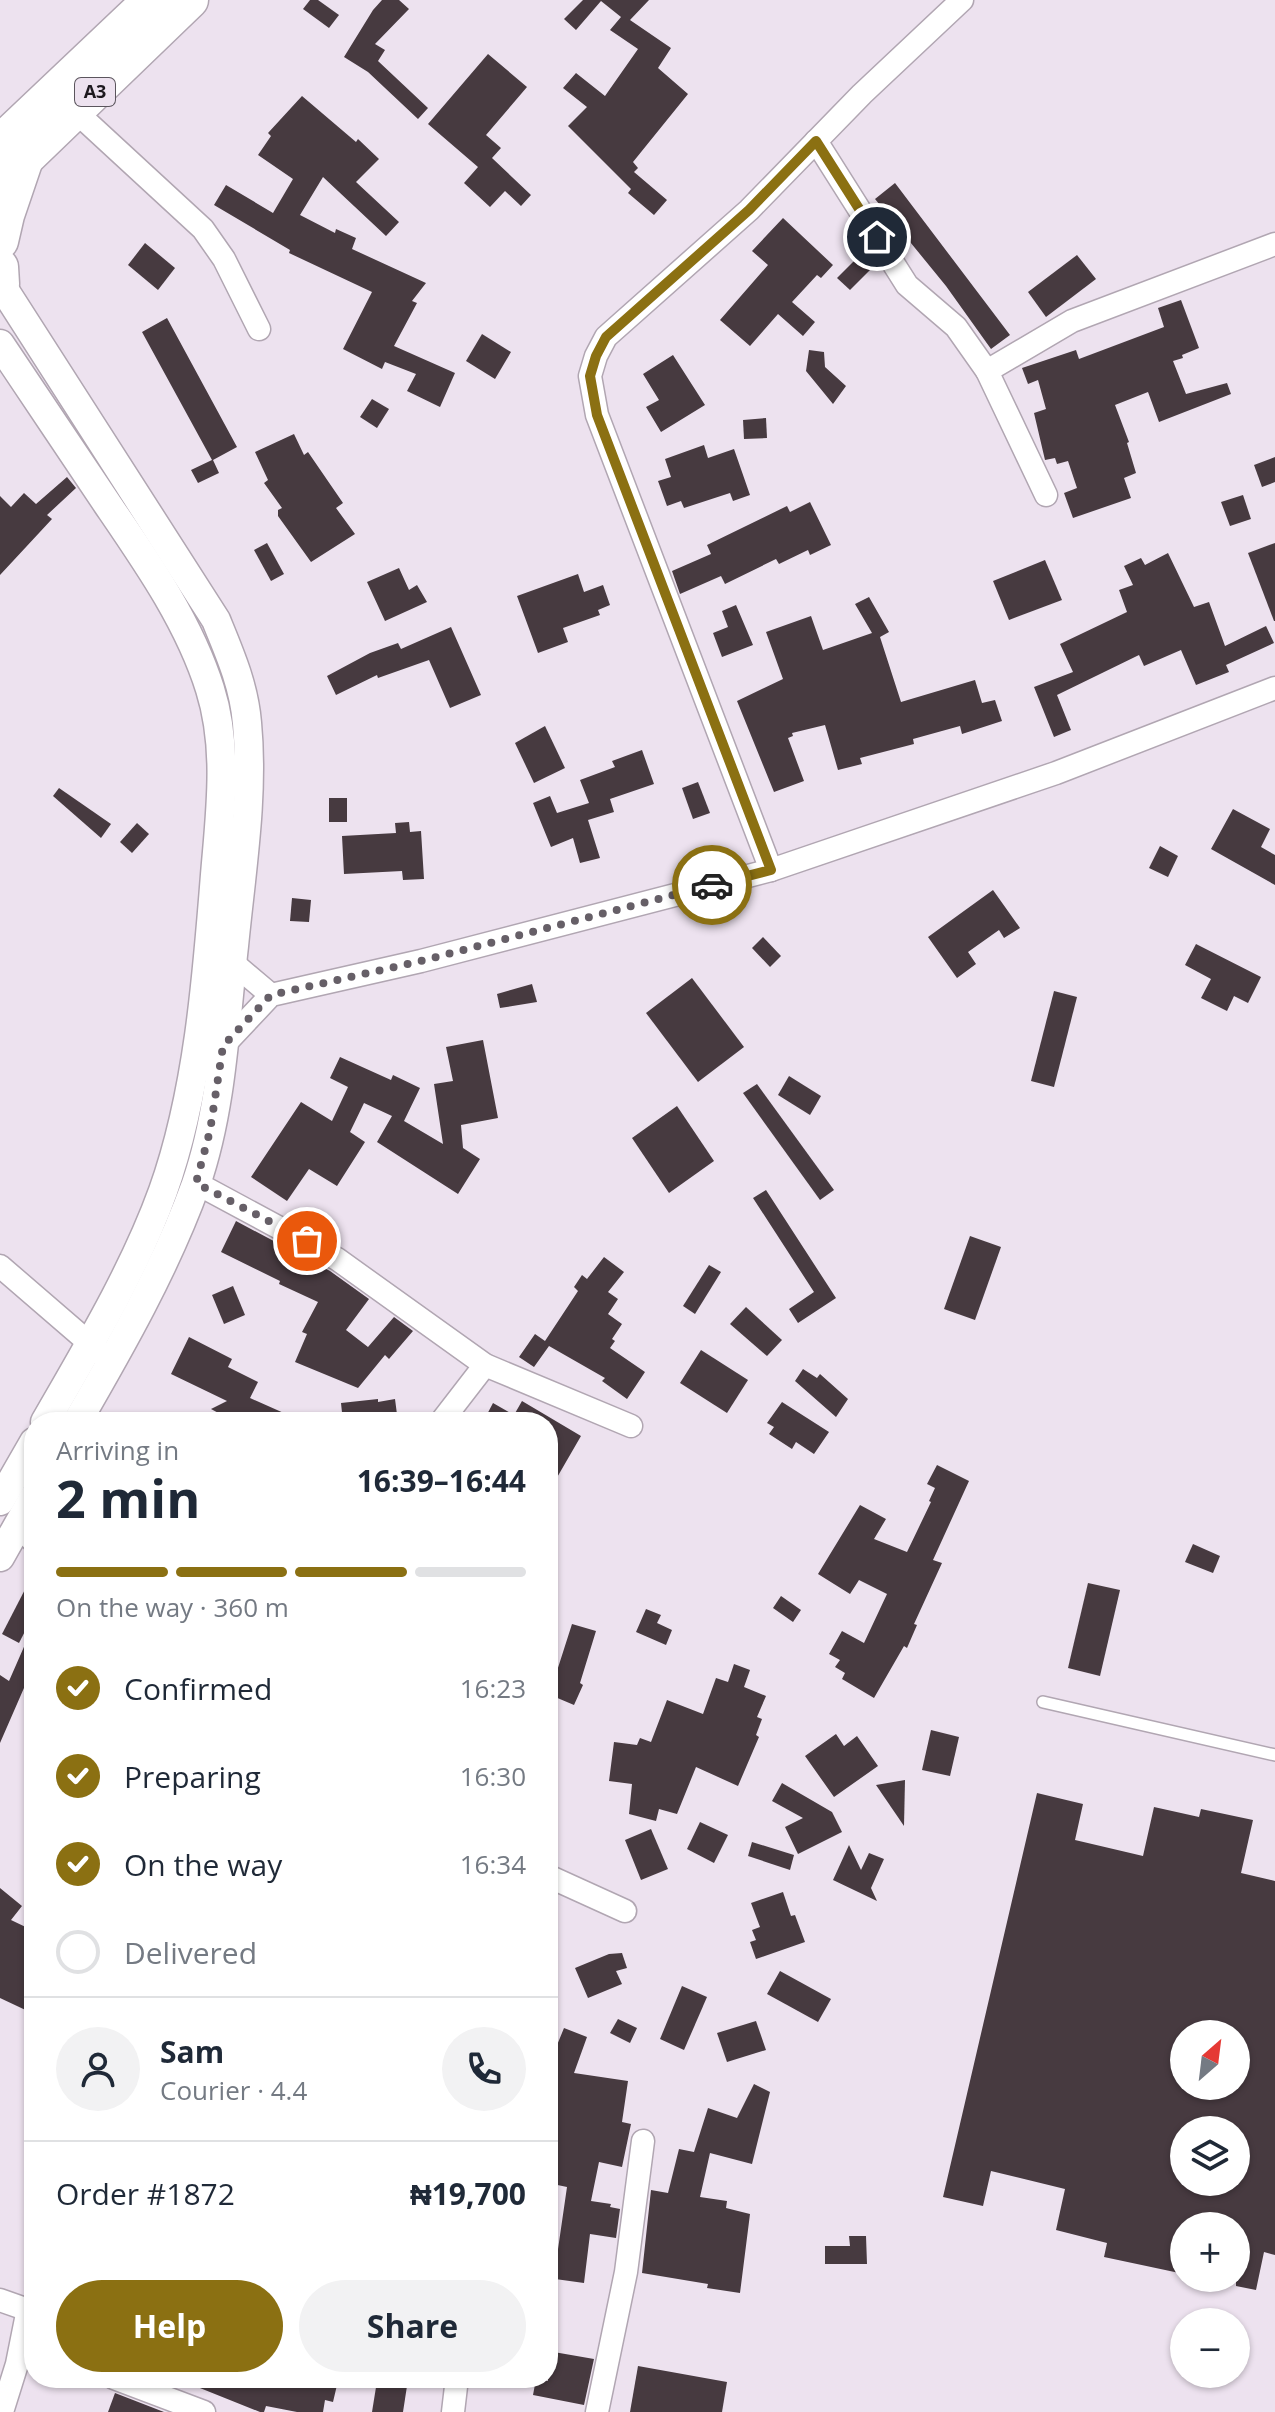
<!DOCTYPE html>
<html lang="en">
<head>
<meta charset="utf-8">
<style>
	:root { --surface:#fff; --page:#f2f2f3; --text:#1f2937; --muted:#747a83; --line:#e0e1e3; --accent:#8b7012 }
	body { margin:0; font-family:"Open Sans",sans-serif; background:var(--page); color:var(--text); height:100vh; display:flex; flex-direction:column; font-size:30px; white-space:nowrap }
	* { box-sizing:border-box; margin:0 }
	p { font-size:26px; color:var(--muted) }
	.icon { flex:none; width:44px; height:44px; fill:none; stroke:currentColor; stroke-width:2; stroke-linecap:round; stroke-linejoin:round }
	.map { position:relative; flex:1; overflow:hidden }
	.side { position:absolute; left:24px; top:1412px; width:534px; height:976px; display:flex; flex-direction:column; background:var(--surface); border-radius:32px; box-shadow:0 2px 6px #0004 }
	.side>* { flex:none }
	.needle { width:52px; rotate:28deg }
	.controls { position:absolute; left:1170px; top:2020px; display:grid; gap:16px }
	.controls a { display:grid; place-items:center; width:80px; height:80px; border-radius:50%; background:var(--surface); box-shadow:0 2px 6px #0004; font-size:40px }
	.pin { position:absolute; display:grid; place-items:center; width:68px; height:68px; color:#fff; margin:-34px; border:4px solid #fff; border-radius:50%; box-shadow:0 2px 8px #0007 }
	.courier { position:absolute; display:grid; place-items:center; width:80px; height:80px; margin:-40px; border:6px solid #8b7012; border-radius:50%; background:#fff; color:#222; box-shadow:0 2px 10px #0007 }
	.overview em { font-style:normal; font-weight:700 }
	.overview div { display:flex; flex-direction:column-reverse }
	.overview { display:flex; align-items:center; justify-content:space-between; height:136px; padding:0 32px }
	h1 { font-size:52px; font-weight:700; line-height:60px }
	.bar { display:grid; grid-template-columns:repeat(4,1fr); gap:12px 8px; align-content:center; height:96px; padding:0 32px }
	.bar i { height:10px; border-radius:6px; background:var(--line) }
	.bar .on { background:var(--accent) }
	.bar p { grid-column:span 4 }
	.line { display:flex; align-items:center; gap:20px; padding:0 32px; border-top:2px solid var(--line) }
	.line div { flex:1 }
	.round { display:grid; place-items:center; flex:none; width:84px; height:84px; border-radius:42px; background:var(--page) }
	ol { padding:0 32px; list-style:none }
	li { display:flex; align-items:center; gap:24px; height:88px }
	li p { margin-inline-start:auto }
	li .icon { padding:8px; border-radius:50%; background:var(--accent); color:#fff; stroke-width:4 }
	li:last-child { color:var(--muted) }
	li i { width:44px; height:44px; border:4px solid var(--line); border-radius:50% }
	.primary-button { display:flex; gap:16px; margin-top:auto; padding:16px 32px }
	.primary-button a { flex:1; height:92px; border-radius:48px; background:var(--accent); color:#fff; font-size:32px; font-weight:700; line-height:92px; text-align:center }
	.primary-button a+a { background:var(--page); color:var(--text) }
	.map>svg:first-child { display:block }
	.building { fill:#473a40; fill-rule:evenodd }
	.lines { fill:none; stroke-linecap:round; stroke-linejoin:round }
	.service-casing { stroke:#b1a6b2; stroke-width:14 }
	.minor-casing { stroke:#b1a6b2; stroke-width:25 }
	.tertiary-casing { stroke:#b1a6b2; stroke-width:31 }
	.trunk-casing { stroke:#b1a6b2; stroke-width:39 }
	.service { stroke:#fff; stroke-width:11 }
	.minor { stroke:#fff; stroke-width:22 }
	.tertiary { stroke:#fff; stroke-width:28 }
	.trunk { stroke:#fff; stroke-width:36 }
	.done { stroke:#665f67; stroke-width:8; stroke-dasharray:0 14.4 }
	.route { stroke:#8b7012; stroke-width:10 }
	.labels { text-anchor:middle; stroke-width:8; stroke-linejoin:round; paint-order:stroke }
	.shield { fill:#ede2ef; stroke:#5b555d; stroke-width:2 }
	.shield-label { font-size:18px; font-weight:bold; fill:#1d191e }
</style>
</head>
<body>
<div class="map">
<svg width="1275" height="2412" viewBox="0 0 1275 2412">
	<rect width="100%" height="100%" fill="#ede2ef"/>
	<g class="building">
		<polygon points="310,0 318,0 339,15 329,28 303,9"/>
		<polygon points="382,0 399,0 409,9 375,44 385,50 378,61 428,108 418,119 368,72 344,57 373,10"/>
		<polygon points="583,0 649,0 630,20 671,48 658,68 688,94 633,162 638,168 634,172 667,200 654,215 628,193 631,189 568,126 587,107 563,88 576,73 605,96 638,49 610,30 621,17 601,1 576,30 564,19"/>
		<polygon points="488,54 527,87 486,135 501,148 492,158 531,195 521,206 505,191 490,207 464,183 478,167 428,124"/>
		<polygon points="302,96 356,142 358,139 379,159 356,182 399,222 386,236 323,177 300,215 335,233 336,229 356,238 352,249 426,283 412,301 417,303 394,346 455,373 440,407 407,391 416,374 385,362 382,369 343,349 372,292 289,253 290,250 214,205 226,185 273,213 293,179 258,155 271,136 268,133"/>
		<polygon points="895,183 1010,335 991,349 946,286 875,199"/>
		<polygon points="783,218 833,265 821,278 817,275 792,302 815,322 803,336 778,314 750,346 720,320 768,265 752,251"/>
		<polygon points="145,243 175,268 158,290 128,265"/>
		<polygon points="863,252 876,264 850,290 837,278"/>
		<polygon points="1077,255 1096,279 1046,317 1028,292"/>
		<polygon points="1181,300 1199,348 1182,355 1183,358 1173,361 1186,394 1227,383 1231,394 1159,422 1148,392 1115,405 1129,442 1127,443 1136,473 1124,478 1131,498 1073,518 1064,493 1077,488 1068,461 1057,464 1055,458 1045,460 1034,413 1046,409 1038,380 1028,384 1022,368 1076,350 1079,359 1164,327 1158,308"/>
		<polygon points="167,318 237,447 213,460 219,473 198,483 191,470 212,460 142,332"/>
		<polygon points="482,334 511,352 495,379 466,361"/>
		<polygon points="809,350 824,352 825,367 846,386 833,404 806,371"/>
		<polygon points="673,355 705,405 661,432 646,407 659,400 643,374"/>
		<polygon points="372,399 389,409 377,428 360,417"/>
		<polygon points="766,418 767,438 744,439 743,420"/>
		<polygon points="294,434 304,455 308,452 343,503 336,508 355,534 311,562 278,516 278,510 282,508 264,483 268,480 255,452"/>
		<polygon points="704,445 708,458 734,449 750,495 733,501 730,493 684,508 681,501 667,506 658,481 671,477 665,459"/>
		<polygon points="1275,457 1275,482 1262,487 1254,465"/>
		<polygon points="67,477 76,488 47,515 52,519 0,575 0,496 11,507 24,493 36,504"/>
		<polygon points="1243,495 1251,519 1230,526 1221,502"/>
		<polygon points="810,502 831,545 810,555 808,550 779,564 776,559 725,584 721,576 680,594 672,571 711,554 707,545 787,506 790,512"/>
		<polygon points="267,543 284,574 271,581 254,550"/>
		<polygon points="1275,543 1275,621 1274,621 1248,553"/>
		<polygon points="1168,553 1194,607 1209,602 1225,646 1266,626 1274,643 1226,665 1229,672 1196,685 1181,650 1144,666 1139,655 1057,695 1071,730 1054,737 1034,687 1073,672 1060,644 1127,612 1119,590 1133,585 1124,566 1141,558 1145,565"/>
		<polygon points="1045,560 1062,600 1009,620 993,581"/>
		<polygon points="399,568 409,590 417,585 427,602 385,621 367,582"/>
		<polygon points="578,574 584,592 603,585 610,605 598,610 600,615 563,628 568,642 538,653 517,596"/>
		<polygon points="869,597 889,632 880,637 901,702 975,680 982,703 995,700 1002,721 962,734 960,726 913,739 914,744 860,758 862,764 838,770 825,725 792,733 793,736 788,738 804,781 774,792 737,701 783,679 766,632 811,616 823,650 872,633 855,604"/>
		<polygon points="736,605 753,645 722,657 713,633 728,627 722,611"/>
		<polygon points="451,627 481,695 450,708 429,660 378,678 377,675 336,695 327,676 370,653 398,643 401,649"/>
		<polygon points="545,726 565,768 534,783 515,743"/>
		<polygon points="642,750 654,784 610,799 614,812 588,820 600,858 580,863 573,838 551,847 533,803 550,796 557,813 589,803 580,780 615,767 612,761"/>
		<polygon points="698,782 710,813 693,819 682,788"/>
		<polygon points="59,788 111,824 101,838 53,796"/>
		<rect x="329" y="798" width="18" height="24"/>
		<polygon points="1233,809 1270,829 1261,847 1275,855 1275,885 1211,849"/>
		<polygon points="409,822 410,832 421,831 424,879 403,880 402,871 344,874 342,836 396,833 395,823"/>
		<polygon points="137,823 149,834 132,853 120,842"/>
		<polygon points="1160,846 1178,856 1168,877 1149,868"/>
		<polygon points="993,890 1020,928 1004,938 999,930 968,952 976,964 957,978 928,937"/>
		<polygon points="292,898 311,900 309,922 290,921"/>
		<polygon points="763,937 781,956 770,967 752,948"/>
		<polygon points="1196,944 1261,977 1248,1003 1234,996 1227,1011 1201,998 1211,979 1185,965"/>
		<polygon points="692,978 744,1047 698,1082 646,1013"/>
		<polygon points="532,984 537,1002 500,1008 497,994"/>
		<polygon points="1054,991 1077,997 1054,1087 1031,1081"/>
		<polygon points="483,1040 498,1118 461,1125 463,1148 480,1159 458,1194 377,1142 392,1116 364,1103 350,1132 365,1142 337,1186 309,1169 287,1201 251,1177 301,1102 332,1121 348,1087 330,1078 340,1057 391,1080 393,1075 420,1088 404,1121 443,1144 434,1084 453,1081 446,1047"/>
		<polygon points="789,1076 821,1096 810,1115 778,1095"/>
		<polygon points="757,1084 834,1190 820,1200 743,1093"/>
		<polygon points="677,1106 714,1161 669,1193 632,1138"/>
		<polygon points="766,1190 836,1298 798,1323 789,1309 814,1292 753,1198"/>
		<polygon points="236,1221 330,1271 369,1299 346,1330 368,1347 394,1317 413,1331 389,1359 385,1355 358,1388 295,1362 307,1334 302,1332 318,1302 279,1284 280,1281 221,1252"/>
		<polygon points="970,1236 1001,1247 975,1320 944,1309"/>
		<polygon points="604,1257 624,1272 608,1292 618,1299 608,1314 622,1324 612,1339 615,1341 610,1348 645,1372 627,1399 602,1381 605,1378 549,1346 534,1367 519,1357 535,1334 545,1341 578,1291 574,1287 582,1275 587,1279"/>
		<polygon points="709,1265 721,1272 695,1314 683,1306"/>
		<polygon points="233,1286 245,1315 224,1324 212,1295"/>
		<polygon points="746,1307 782,1340 767,1356 730,1324"/>
		<polygon points="189,1337 232,1359 228,1367 258,1382 250,1398 304,1422 235,1422 211,1409 227,1401 171,1374"/>
		<polygon points="701,1350 748,1380 727,1413 680,1383"/>
		<polygon points="803,1369 817,1378 820,1374 848,1399 836,1417 795,1381"/>
		<polygon points="378,1399 378,1402 395,1399 398,1422 343,1422 341,1403"/>
		<polygon points="522,1401 581,1436 548,1493 548,1422 483,1422 493,1403 514,1415"/>
		<polygon points="782,1402 829,1432 814,1454 796,1442 792,1449 769,1434 774,1427 767,1423"/>
		<polygon points="937,1465 969,1481 933,1560 942,1563 914,1624 917,1625 907,1648 904,1646 874,1698 842,1679 845,1673 835,1667 840,1660 829,1654 842,1631 864,1643 887,1594 859,1580 850,1594 818,1574 860,1505 886,1519 874,1539 907,1552 931,1502 929,1501 935,1488 927,1484"/>
		<polygon points="1193,1544 1220,1556 1213,1573 1185,1562"/>
		<polygon points="34,1572 34,1614 19,1643 2,1634"/>
		<polygon points="1088,1583 1120,1590 1100,1676 1068,1668"/>
		<polygon points="781,1596 801,1610 793,1622 773,1608"/>
		<polygon points="646,1609 661,1615 657,1623 672,1630 666,1645 636,1632"/>
		<polygon points="34,1624 34,1665 0,1743 0,1675 9,1681"/>
		<polygon points="572,1624 596,1631 580,1683 583,1685 574,1705 548,1694 548,1670 556,1674"/>
		<polygon points="734,1664 750,1670 744,1687 766,1696 757,1717 762,1719 756,1735 759,1737 738,1786 696,1767 677,1814 659,1809 656,1821 629,1814 632,1784 609,1781 614,1742 637,1745 640,1738 651,1742 667,1700 703,1714 716,1678 728,1682"/>
		<polygon points="931,1730 959,1737 950,1776 922,1770"/>
		<polygon points="836,1734 844,1746 857,1736 878,1766 834,1797 805,1756"/>
		<polygon points="905,1780 904,1826 876,1785"/>
		<polygon points="782,1783 832,1812 842,1832 798,1854 785,1827 803,1818 772,1801"/>
		<path d="M 1037,1793 L 1083,1804 L 1075,1840 L 1143,1856 L 1154,1807 L 1199,1817 L 1201,1809 L 1253,1820 L 1241,1873 L 1275,1881 L 1275,2255 L 1264,2252 L 1256,2290 L 1236,2286 L 1236,2226 L 1184,2226 L 1184,2274 L 1104,2257 L 1107,2243 L 1056,2230 L 1065,2189 L 991,2171 L 983,2206 L 943,2197 ZM 1184,2034 L 1236,2034 L 1236,2086 L 1184,2086 ZM 1184,2130 L 1236,2130 L 1236,2182 L 1184,2182 Z"/>
		<polygon points="700,1822 728,1835 714,1863 687,1849"/>
		<polygon points="651,1829 668,1869 641,1880 625,1840"/>
		<polygon points="752,1842 794,1855 790,1870 748,1856"/>
		<polygon points="849,1845 861,1870 869,1853 884,1859 871,1888 877,1901 833,1880"/>
		<polygon points="0,1888 22,1906 11,1920 34,1931 34,2014 0,1998"/>
		<polygon points="783,1892 791,1916 795,1915 805,1942 756,1959 750,1942 756,1940 752,1930 760,1927 751,1903"/>
		<polygon points="622,1953 627,1968 616,1971 622,1984 588,1998 575,1968 609,1954"/>
		<polygon points="780,1971 831,1999 818,2022 767,1994"/>
		<polygon points="682,1986 707,1997 684,2050 660,2039"/>
		<polygon points="618,2019 637,2028 630,2043 610,2033"/>
		<polygon points="756,2021 766,2050 727,2062 717,2033"/>
		<polygon points="564,2028 587,2037 574,2073 628,2081 622,2122 631,2124 622,2167 599,2162 591,2201 611,2204 610,2207 620,2209 616,2238 590,2234 584,2283 548,2278 548,2255 557,2256 567,2187 548,2183 548,2125 554,2098 548,2096 548,2053 553,2055"/>
		<polygon points="754,2084 770,2092 752,2164 710,2153 700,2197 727,2201 726,2208 750,2214 740,2293 707,2288 708,2284 642,2273 651,2190 668,2193 679,2149 694,2152 708,2108 737,2118"/>
		<polygon points="849,2236 866,2236 867,2264 825,2264 825,2246 850,2246"/>
		<polygon points="548,2351 594,2359 584,2405 533,2395 536,2379 548,2381"/>
		<polygon points="638,2366 727,2382 722,2412 630,2412"/>
		<polygon points="175,2378 302,2378 337,2385 333,2402 325,2400 323,2412 297,2412 266,2406 264,2412 260,2412"/>
		<polygon points="377,2381 407,2386 403,2412 372,2412"/>
		<polygon points="115,2393 164,2412 108,2412"/>
	</g>
	<g class="lines">
		<defs>
			<polyline id="service" points="1043,1702 1275,1755"/>
			<g id="minor">
				<polyline points="75,111 203,229 224,259 259,329"/>
				<polyline points="816,141 907,285 956,327 987,371 1072,321 1275,244"/>
				<polyline points="987,371 1046,495"/>
				<polyline points="771,870 597,415 590,376 596,356 606,337 749,210 862,94 962,0"/>
				<polyline points="232,962 271,995"/>
				<polyline points="223,1046 271,995 421,961 771,870 1056,773 1275,688"/>
				<polyline points="196,1183 337,1259 485,1365 631,1426"/>
				<polyline points="0,1266 102,1354"/>
				<polyline points="441,1422 485,1365"/>
				<polyline points="18,1525 34,1542"/>
				<polyline points="548,1876 625,1911"/>
				<polyline points="0,2300 34,2312"/>
				<polyline points="114,2378 204,2412"/>
				<polyline points="2,2412 17,2364 28,2309"/>
				<polyline points="453,2412 457,2378"/>
				<polyline points="597,2412 626,2272 643,2141"/>
			</g>
			<g id="tertiary">
				<path d="M 0,283 L 216,620 C 230,654 244,686 247,723 C 254,797 241,873 234,946 C 225,1025 222,1109 196,1184 C 166,1267 121,1346 77,1422"/>
				<path d="M 0,344 C 36,398 72,451 108,505 C 147,562 189,622 210,689 C 229,749 220,814 215,875 C 207,978 198,1093 163,1191 C 135,1269 87,1349 45,1422"/>
				<polyline points="0,1501 34,1442"/>
				<polyline points="0,1557 34,1497"/>
			</g>
			<g id="trunk">
				<polyline points="0,143 151,0"/>
				<polyline points="0,183 190,0"/>
				<polyline points="0,241 6,215 24,162"/>
				<polyline points="0,267 1,284"/>
			</g>
		</defs>
		<use href="#service" class="service-casing"/>
		<use href="#minor" class="minor-casing"/>
		<use href="#tertiary" class="tertiary-casing"/>
		<use href="#trunk" class="trunk-casing"/>
		<use href="#service" class="service"/>
		<use href="#minor" class="minor"/>
		<use href="#tertiary" class="tertiary"/>
		<use href="#trunk" class="trunk"/>
	</g>
	<g class="lines">
		<polyline class="done" points="307,1241 196,1183 210,1131 223,1046 271,995 421,961 712,885"/>
		<polyline class="route" points="712,885 771,870 597,415 590,376 596,356 606,337 749,210 816,141 877,237"/>
	</g>
	<g class="labels">
		<rect class="shield" x="75" y="78" width="40" height="28" rx="6"/>
		<g class="shield-label">
			<text x="95" y="98">A3</text>
		</g>
	</g>
</svg>
<div class="controls">
<a><svg class="needle" viewBox="-14 -14 28 28"><path d="M0-13l5 13h-10z" fill="#e53935"/><path d="M0 13l5-13h-10z" fill="#747a83"/></svg></a>
<a><svg class="icon" aria-label="layers" viewBox="0 0 24 24"><path d="M12 4l9 5-9 5-9-5zM3 14l9 5 9-5"/></svg></a>
<a>+</a>
<a>−</a>
</div>
<div class="pin" style="left:307px;top:1241px;background:#ea580c"><svg class="icon" aria-label="bag" viewBox="0 0 24 24"><path d="M5 8h14l-1 12H6zM9 8a3 3 0 0 1 6 0"/></svg></div>
<div class="pin" style="left:877px;top:237px;background:#1f2937"><svg class="icon" aria-label="home" viewBox="0 0 24 24"><path d="M3 11l9-7 9 7M6 9v11h12V9"/></svg></div>
<div class="courier" style="left:712px;top:885px"><svg class="icon" aria-label="car" viewBox="0 0 24 24"><path d="M5 17H2v-5l4-1 3-4h7l3 4 3 1v5h-3M9 17h6M6 11h13"/><circle cx="7" cy="17" r="2"/><circle cx="17" cy="17" r="2"/></svg></div>
<section class="side">
<div class="overview"><div><h1>2 min</h1><p>Arriving in</p></div><em>16:39–16:44</em></div>
<div class="bar"><i class="on"></i><i class="on"></i><i class="on"></i><i></i><p>On the way · 360 m</p></div>
<ol>
<li><svg class="icon" aria-label="check" viewBox="0 0 24 24"><path d="M5 12l5 5 9-10"/></svg>Confirmed<p>16:23</p></li>
<li><svg class="icon" aria-label="check" viewBox="0 0 24 24"><path d="M5 12l5 5 9-10"/></svg>Preparing<p>16:30</p></li>
<li><svg class="icon" aria-label="check" viewBox="0 0 24 24"><path d="M5 12l5 5 9-10"/></svg>On the way<p>16:34</p></li>
<li><i></i>Delivered</li>
</ol>
<div class="line" style="height:144px"><a class="round"><svg class="icon" aria-label="person" viewBox="0 0 24 24"><circle cx="12" cy="8" r="4"/><path d="M4 21q1-7 8-7t8 7"/></svg></a><div><b>Sam</b><p>Courier · 4.4</p></div><a class="round"><svg class="icon" aria-label="phone" viewBox="0 0 24 24"><path d="M5 4h4l2 5-3 2q2 4 5 5l2-3 5 2v4C11 20 4 13 5 4z"/></svg></a></div>
<div class="line" style="height:104px"><div>Order #1872</div><b>₦19,700</b></div>
<div class="primary-button"><a>Help</a><a>Share</a></div>
</section>
</div>
</body>
</html>
